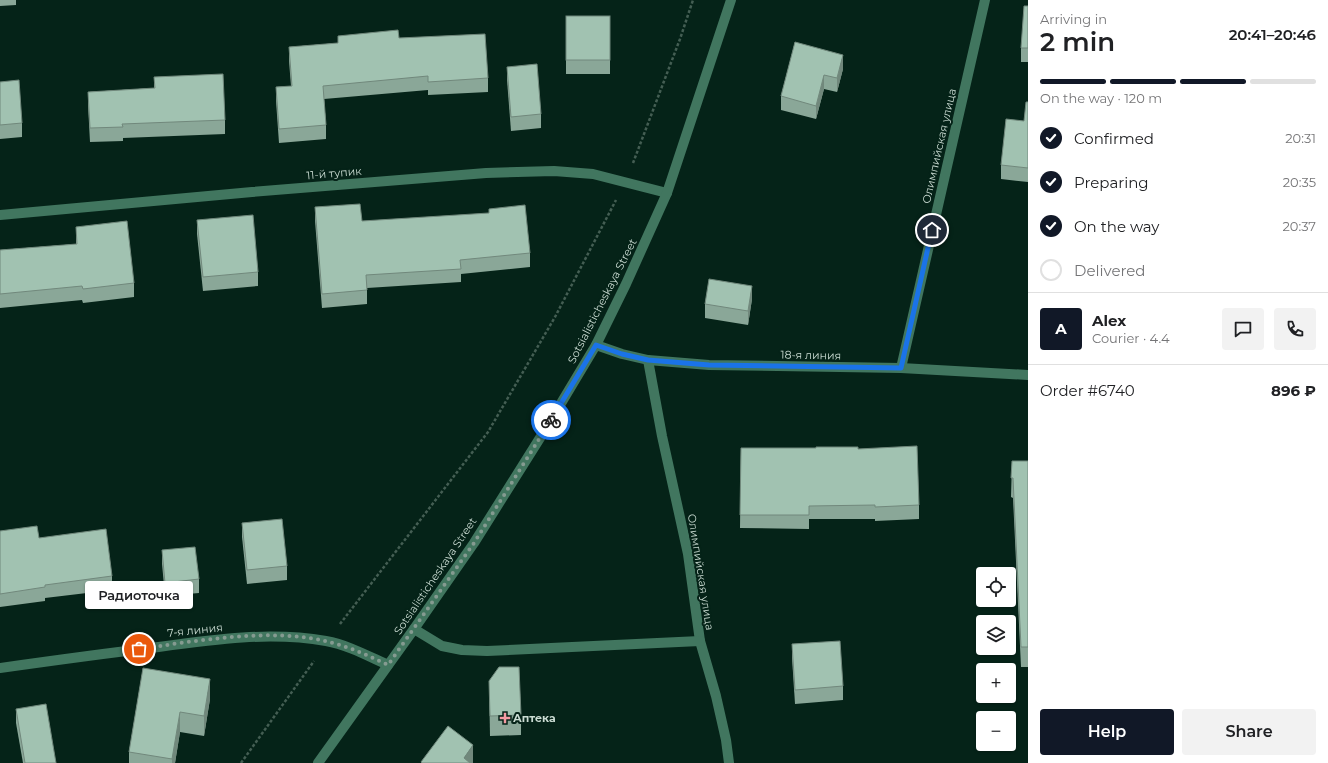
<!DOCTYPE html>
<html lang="en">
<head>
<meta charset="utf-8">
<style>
	:root { --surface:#fff; --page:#f2f2f2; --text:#202124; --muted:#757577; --line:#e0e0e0; --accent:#111827 }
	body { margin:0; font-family:Montserrat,sans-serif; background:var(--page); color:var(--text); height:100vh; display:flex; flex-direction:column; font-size:15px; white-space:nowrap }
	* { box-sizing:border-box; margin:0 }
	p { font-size:13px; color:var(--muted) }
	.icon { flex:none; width:22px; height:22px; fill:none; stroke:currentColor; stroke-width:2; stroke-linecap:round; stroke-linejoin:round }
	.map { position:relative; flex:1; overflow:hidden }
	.drawer { display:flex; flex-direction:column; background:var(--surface); width:300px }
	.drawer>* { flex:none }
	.fabs { position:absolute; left:976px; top:567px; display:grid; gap:8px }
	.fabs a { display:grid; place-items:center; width:40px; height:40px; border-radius:4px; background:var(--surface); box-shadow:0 1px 3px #0004; font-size:20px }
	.pin { position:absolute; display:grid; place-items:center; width:34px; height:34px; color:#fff; margin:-17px; border:2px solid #fff; border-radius:50%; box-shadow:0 1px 4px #0007 }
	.courier { position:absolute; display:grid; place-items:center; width:40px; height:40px; margin:-20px; border:3px solid #1a73e8; border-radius:50%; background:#fff; color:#222; box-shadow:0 1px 5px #0007 }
	.bubble { position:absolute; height:28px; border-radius:4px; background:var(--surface); box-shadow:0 1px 3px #0004; font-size:13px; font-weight:600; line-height:28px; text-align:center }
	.headline em { font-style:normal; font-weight:600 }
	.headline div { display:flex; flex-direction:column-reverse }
	.headline { display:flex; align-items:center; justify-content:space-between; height:68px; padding:0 12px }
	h1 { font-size:26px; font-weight:600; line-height:30px }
	.bar { display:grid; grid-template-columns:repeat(4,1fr); gap:6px 4px; align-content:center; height:48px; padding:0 12px }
	.bar i { height:5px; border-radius:3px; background:var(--line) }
	.bar .active { background:var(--accent) }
	.bar p { grid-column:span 4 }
	.line { display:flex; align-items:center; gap:10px; padding:0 12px; border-top:1px solid var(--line) }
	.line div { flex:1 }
	.round { display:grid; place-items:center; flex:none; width:42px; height:42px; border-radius:4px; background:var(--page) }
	ol { padding:0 12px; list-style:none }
	li { display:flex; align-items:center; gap:12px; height:44px }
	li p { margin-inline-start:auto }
	li .icon { padding:4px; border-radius:50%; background:var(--accent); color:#fff; stroke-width:4 }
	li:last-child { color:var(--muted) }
	li i { width:22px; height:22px; border:2px solid var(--line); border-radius:50% }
	.action { display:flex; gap:8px; margin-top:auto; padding:8px 12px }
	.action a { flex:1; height:46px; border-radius:4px; background:var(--accent); color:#fff; font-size:16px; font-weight:600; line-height:46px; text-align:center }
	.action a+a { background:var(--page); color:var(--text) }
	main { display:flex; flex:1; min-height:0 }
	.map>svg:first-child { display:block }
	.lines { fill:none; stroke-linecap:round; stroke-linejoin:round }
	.path { stroke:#445e53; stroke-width:2.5; stroke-dasharray:3 2; stroke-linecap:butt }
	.minor { stroke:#41765f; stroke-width:10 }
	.wall { fill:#8aa798 }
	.shaded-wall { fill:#71887c }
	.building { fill:#a1c2b1; stroke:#71887c }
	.done { stroke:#859b91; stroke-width:4; stroke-dasharray:0 7.2 }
	.route { stroke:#1a73e8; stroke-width:5 }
	.poi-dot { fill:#f49aa2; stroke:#052318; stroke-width:1.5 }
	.labels { text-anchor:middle; stroke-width:4; stroke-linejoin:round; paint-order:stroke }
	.street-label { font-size:11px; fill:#cadbd2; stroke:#052318 }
	.poi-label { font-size:11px; font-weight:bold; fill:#cadbd2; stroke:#052318; text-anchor:start }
</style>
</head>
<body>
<main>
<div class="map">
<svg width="1028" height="763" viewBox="0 0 1028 763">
	<rect width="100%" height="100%" fill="#052318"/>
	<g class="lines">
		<g class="path">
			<polyline points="633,163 680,39 693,0"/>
			<polyline points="340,624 488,432 555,317 616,200"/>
			<polyline points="241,763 314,661"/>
		</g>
		<g class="minor">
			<polyline points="0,215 252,192 486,173 554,171 593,174 667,193"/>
			<polyline points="596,345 622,354 648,360 709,365 901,368 1028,375"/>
			<polyline points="648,360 662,436 688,554 700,641 716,696 726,740 729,763"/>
			<polyline points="901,368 985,0"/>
			<polyline points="414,629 442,646 462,650 487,651 700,641"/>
			<path d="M 0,668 C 50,661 100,654 151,648 C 209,640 268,631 326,641 C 348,645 368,656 388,665"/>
			<polyline points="318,763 414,629 474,543 545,430 596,345 626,284 667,193 731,0"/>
		</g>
	</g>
	<g class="wall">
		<polygon points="0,0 16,0 16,5 0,6"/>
		<polygon points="1028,6 1028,62 1021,62 1021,48"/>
		<rect x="566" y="16" width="44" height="58"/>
		<polygon points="338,36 399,38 488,78 488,92 428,95 428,90 324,99 326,125 326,139 279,143 276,101 276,87 291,86 289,61 289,47 338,43"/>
		<polygon points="795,42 843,69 837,92 824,89 816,119 781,110 781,96"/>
		<polygon points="507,67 541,114 541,128 511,131 507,80"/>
		<polygon points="154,77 225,120 225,134 123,138 123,141 90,142 88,105 88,92 154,88"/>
		<polygon points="0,82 22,123 22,137 0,139"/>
		<polygon points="1028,102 1028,182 1001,179 1001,165 1024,121"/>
		<polygon points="315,207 362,221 530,253 530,267 461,274 461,282 367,288 367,304 322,308 315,221"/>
		<polygon points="197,220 258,272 258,286 203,291 197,234"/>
		<polygon points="76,227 134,283 134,297 83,303 82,300 0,308 0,250 76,244"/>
		<polygon points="752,299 748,325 705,318 705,304"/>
		<polygon points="741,448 858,449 919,505 919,519 875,521 875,519 809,519 809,529 740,528"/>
		<polygon points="1012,461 1028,461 1028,667 1021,667 1013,498 1011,497"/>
		<polygon points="242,523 287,566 287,580 247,584 242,537"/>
		<polygon points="0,531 39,538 112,576 112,590 45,598 45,601 0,607"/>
		<polygon points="162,550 199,579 199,593 165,596 162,564"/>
		<polygon points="792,644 843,686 843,700 795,704 792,658"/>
		<polygon points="143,668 210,699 204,736 180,732 175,763 129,763 129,752"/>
		<polygon points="489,681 521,715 521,735 490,736"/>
		<polygon points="16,709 56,763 23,763 16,723"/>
	</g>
	<g class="shaded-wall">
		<polygon points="843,55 843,69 837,92 837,78"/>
		<polygon points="824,75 824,89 816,119 816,106"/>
		<polygon points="752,286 752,299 748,325 748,311"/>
		<polygon points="210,679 210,699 204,736 204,716"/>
		<polygon points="180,712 180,732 175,763 172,763 172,759"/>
		<polygon points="473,745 473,763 464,763 464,758"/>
	</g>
	<g class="building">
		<polygon points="1024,6 1028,6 1028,48 1021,48"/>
		<rect x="566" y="16" width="44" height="44"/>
		<polygon points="398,30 399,38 485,34 488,78 428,82 428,76 323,86 326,125 279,129 276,87 292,86 289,47 338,43 338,36"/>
		<polygon points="795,42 843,55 837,78 824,75 816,106 781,96"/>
		<polygon points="537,64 541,114 511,117 507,67"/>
		<polygon points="223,74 225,120 122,124 123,127 90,128 88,92 155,88 154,77"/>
		<polygon points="19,80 22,123 0,125 0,82"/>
		<polygon points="1026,102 1028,102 1028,168 1001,165 1006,119 1024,121"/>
		<polygon points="360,204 362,221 489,213 489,209 525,205 530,253 460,260 461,269 366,275 367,290 322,294 315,207"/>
		<polygon points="253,215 258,272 203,277 197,220"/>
		<polygon points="127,221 134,283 83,289 82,286 0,294 0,250 77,244 76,227"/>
		<polygon points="709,279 752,286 748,311 705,304"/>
		<polygon points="917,446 919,505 875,507 875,505 809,506 809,515 740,515 741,448 816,448 816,447 858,447 858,449"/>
		<polygon points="1012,461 1028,461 1028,647 1021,647 1013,478 1011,478"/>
		<polygon points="282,519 287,566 247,570 242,523"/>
		<polygon points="37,526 39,538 106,529 112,576 45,585 45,587 0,594 0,531"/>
		<polygon points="195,547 199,579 165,583 162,550"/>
		<polygon points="840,641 843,686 795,690 792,644"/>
		<polygon points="499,667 519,667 521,715 490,716 489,681"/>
		<polygon points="143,668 210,679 204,716 180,712 172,759 129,752"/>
		<polygon points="46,704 56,763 25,763 16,709"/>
		<polygon points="448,726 473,745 464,758 470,763 422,763 421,762"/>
	</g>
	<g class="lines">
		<path class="done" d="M 139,649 C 196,641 272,627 329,642 C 350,647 369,656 388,665 L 474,543 L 551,420"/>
		<polyline class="route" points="551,420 596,345 622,354 648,360 709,365 901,368 932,230"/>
	</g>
	<path class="poi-dot" d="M503 712h4v4h4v4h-4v4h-4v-4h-4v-4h4z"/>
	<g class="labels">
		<g class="street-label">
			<text transform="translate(939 146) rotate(-77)" y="4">Олимпийская улица</text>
			<text transform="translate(334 173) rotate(-5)" y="4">11-й тупик</text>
			<text transform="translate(602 301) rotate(-63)" y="4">Sotsialisticheskaya Street</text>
			<text transform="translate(811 355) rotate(1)" y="4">18-я линия</text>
			<text transform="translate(701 572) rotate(81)" y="4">Олимпийская улица</text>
			<text transform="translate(435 576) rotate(-56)" y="4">Sotsialisticheskaya Street</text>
			<text transform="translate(195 630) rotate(-6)" y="4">7-я линия</text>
		</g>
		<g class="poi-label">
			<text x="513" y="722">Аптека</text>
		</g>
	</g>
</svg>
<div class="fabs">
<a><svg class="icon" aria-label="locate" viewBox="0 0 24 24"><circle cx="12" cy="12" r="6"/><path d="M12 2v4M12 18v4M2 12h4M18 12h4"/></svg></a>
<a><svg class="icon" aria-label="layers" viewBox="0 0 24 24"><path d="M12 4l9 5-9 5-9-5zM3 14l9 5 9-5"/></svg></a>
<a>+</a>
<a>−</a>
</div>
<div class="pin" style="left:139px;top:649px;background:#ea580c"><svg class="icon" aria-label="bag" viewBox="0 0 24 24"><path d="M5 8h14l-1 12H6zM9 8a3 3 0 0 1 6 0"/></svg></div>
<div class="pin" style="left:932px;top:230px;background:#1f2937"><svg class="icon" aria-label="home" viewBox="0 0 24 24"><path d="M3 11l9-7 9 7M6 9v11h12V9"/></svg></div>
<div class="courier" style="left:551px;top:420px"><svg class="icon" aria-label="bike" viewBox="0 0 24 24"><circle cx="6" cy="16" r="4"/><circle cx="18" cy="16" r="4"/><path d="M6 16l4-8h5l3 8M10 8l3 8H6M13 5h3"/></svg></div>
<div class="bubble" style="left:85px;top:581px;width:108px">Радиоточка</div>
</div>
<section class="drawer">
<div class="headline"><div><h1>2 min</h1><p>Arriving in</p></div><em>20:41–20:46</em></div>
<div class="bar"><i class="active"></i><i class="active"></i><i class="active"></i><i></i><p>On the way · 120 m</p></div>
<ol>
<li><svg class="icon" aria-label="check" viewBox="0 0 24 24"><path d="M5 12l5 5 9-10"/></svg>Confirmed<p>20:31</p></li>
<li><svg class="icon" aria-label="check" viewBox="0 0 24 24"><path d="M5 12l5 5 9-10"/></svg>Preparing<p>20:35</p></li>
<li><svg class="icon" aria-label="check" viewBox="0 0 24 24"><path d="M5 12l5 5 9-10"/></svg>On the way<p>20:37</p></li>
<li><i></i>Delivered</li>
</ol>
<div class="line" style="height:72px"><b class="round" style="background:var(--accent);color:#fff">A</b><div><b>Alex</b><p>Courier · 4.4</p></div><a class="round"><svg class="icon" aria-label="chat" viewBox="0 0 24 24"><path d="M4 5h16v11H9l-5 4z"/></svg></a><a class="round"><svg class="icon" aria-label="phone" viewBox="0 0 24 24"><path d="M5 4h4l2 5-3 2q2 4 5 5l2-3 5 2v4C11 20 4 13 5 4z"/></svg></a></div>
<div class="line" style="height:52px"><div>Order #6740</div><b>896 ₽</b></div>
<div class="action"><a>Help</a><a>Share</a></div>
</section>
</main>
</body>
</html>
